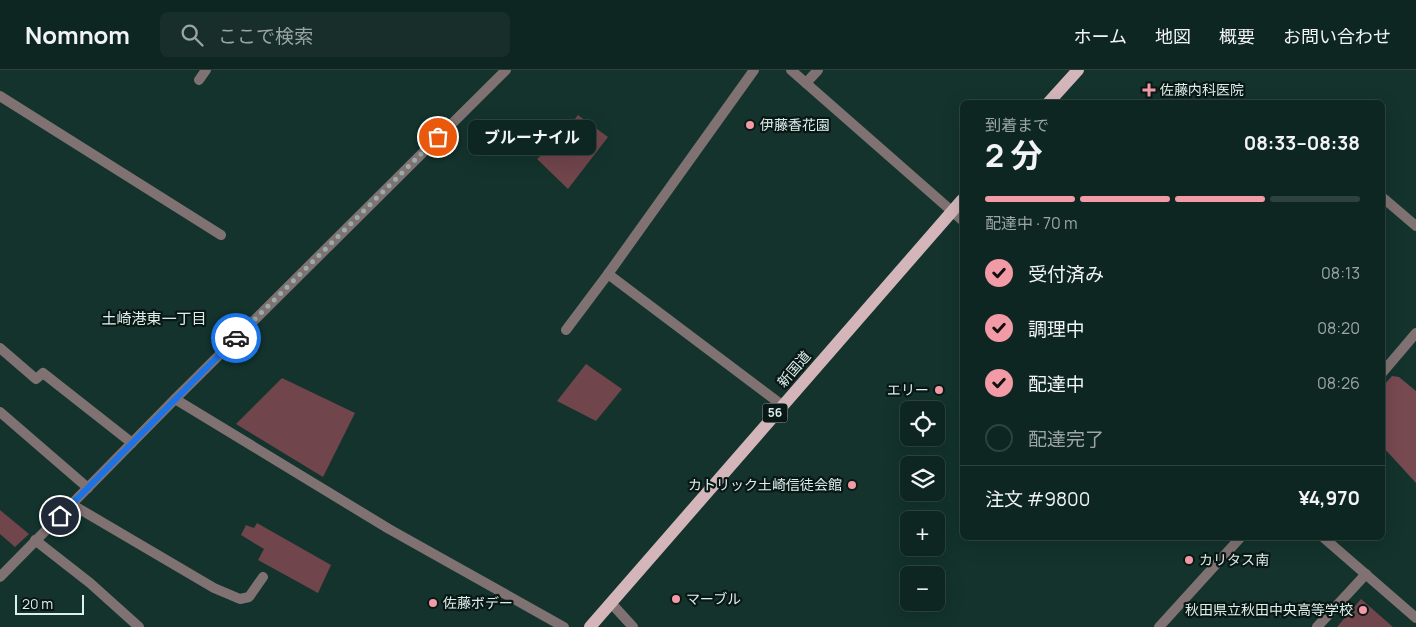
<!DOCTYPE html>
<html lang="ja">
<head>
<meta charset="utf-8">
<style>
	:root { --surface:#0e2621; --page:#172e2a; --text:#f1f3f6; --muted:#9ba5a5; --line:#2e433f; --accent:#f39aa7 }
	body { margin:0; font-family:Manrope,"Noto Sans JP",sans-serif; background:var(--page); color:var(--text); height:100vh; display:flex; flex-direction:column; font-size:19px; white-space:nowrap }
	* { box-sizing:border-box; margin:0 }
	p { font-size:16px; color:var(--muted) }
	.icon { flex:none; width:28px; height:28px; fill:none; stroke:currentColor; stroke-width:2; stroke-linecap:round; stroke-linejoin:round }
	.map { position:relative; flex:1; overflow:hidden }
	.panel { position:absolute; left:960px; top:30px; width:425px; height:440px; display:flex; flex-direction:column; background:var(--surface); border-radius:8px; box-shadow:0 5px 20px #0002,0 0 0 1px var(--line) }
	.panel>* { flex:none }
	.controls { position:absolute; left:900px; top:331px; display:grid; gap:10px }
	.controls a { display:grid; place-items:center; width:45px; height:45px; border-radius:8px; background:var(--surface); box-shadow:0 5px 20px #0002,0 0 0 1px var(--line); font-size:25px }
	.scale { position:absolute; left:15px; bottom:12px; width:69px; box-sizing:border-box; padding-left:5px; border:2px solid #ddefea; border-top:0; font-size:14px; line-height:18px; white-space:nowrap; color:#ddefea; -webkit-text-stroke:4px #0a1815; paint-order:stroke }
	.pin { position:absolute; display:grid; place-items:center; width:42px; height:42px; color:#fff; margin:-21px; border:2px solid #fff; border-radius:50%; box-shadow:0 1px 5px #0007 }
	.courier { position:absolute; display:grid; place-items:center; width:50px; height:50px; margin:-25px; border:4px solid #1a73e8; border-radius:50%; background:#fff; color:#222; box-shadow:0 1px 6px #0007 }
	.bubble { position:absolute; height:35px; border-radius:8px; background:var(--surface); box-shadow:0 5px 20px #0002,0 0 0 1px var(--line); font-size:16px; font-weight:700; line-height:35px; text-align:center }
	.summary em { font-style:normal; font-weight:700 }
	.summary div { display:flex; flex-direction:column-reverse }
	.summary { display:flex; align-items:center; justify-content:space-between; height:85px; padding:0 25px }
	h1 { font-size:32px; font-weight:700; line-height:38px }
	.bar { display:grid; grid-template-columns:repeat(4,1fr); gap:8px 5px; align-content:center; height:60px; padding:0 25px }
	.bar i { height:6px; border-radius:4px; background:var(--line) }
	.bar .active { background:var(--accent) }
	.bar p { grid-column:span 4 }
	.line { display:flex; align-items:center; gap:12px; padding:0 25px; border-top:1px solid var(--line) }
	.line div { flex:1 }
	ol { padding:0 25px; list-style:none }
	li { display:flex; align-items:center; gap:15px; height:55px }
	li p { margin-inline-start:auto }
	li .icon { padding:5px; border-radius:50%; background:var(--accent); color:#111; stroke-width:4 }
	li:last-child { color:var(--muted) }
	li i { width:28px; height:28px; border:2px solid var(--line); border-radius:50% }
	header { display:flex; align-items:center; gap:30px; box-sizing:border-box; height:70px; padding:0 25px; background:var(--surface); border-bottom:1px solid var(--line) }
	header strong { font-size:24px }
	nav { display:flex; gap:28px; margin-inline-start:auto; font-size:18px }
	.search { width:350px; height:45px; background:var(--page); display:flex; align-items:center; gap:12px; box-sizing:border-box; padding:0 18px; border-radius:8px; color:var(--muted); font-size:19px }
	.map>svg:first-child { display:block }
	.green { fill:#70454b }
	.forest { fill:#774950 }
	.lines { fill:none; stroke-linecap:round; stroke-linejoin:round }
	.minor { stroke:#807273; stroke-width:10 }
	.tertiary { stroke:#807273; stroke-width:10 }
	.primary { stroke:#d4b6ba; stroke-width:12 }
	.done { stroke:#96ada8; stroke-width:5; stroke-dasharray:0 9 }
	.route { stroke:#1a73e8; stroke-width:6 }
	.poi-dot { fill:#f39aa7; stroke:#0a1815; stroke-width:2 }
	.labels { text-anchor:middle; stroke-width:4.5; stroke-linejoin:round; paint-order:stroke }
	.shield { fill:#0a1815; stroke:#9eaeaa; stroke-width:1 }
	.shield-label { font-size:12px; font-weight:bold; fill:#ddefea }
	.poi-label { font-size:14px; fill:#ddefea; stroke:#0a1815; text-anchor:start }
	.street-label { font-size:14px; fill:#ddefea; stroke:#0a1815 }
	.neighbourhood-label { font-size:15px; fill:#ddefea; stroke:#0a1815 }
</style>
</head>
<body>
<header>
<strong>Nomnom</strong>
<div class="search"><svg class="icon" aria-label="search" viewBox="0 0 24 24"><circle cx="10" cy="10" r="6"/><path d="M15 15l6 6"/></svg>ここで検索</div>
<nav><a>ホーム</a><a>地図</a><a>概要</a><a>お問い合わせ</a></nav>
</header>
<div class="map">
<svg width="1416" height="557" viewBox="0 0 1416 557">
	<rect width="100%" height="100%" fill="#13332c"/>
	<g class="green">
		<polygon points="578,45 608,67 568,119 537,89 558,70"/>
		<polygon points="586,294 622,319 596,351 557,331"/>
		<polygon points="282,308 355,343 323,407 236,354"/>
		<polygon points="0,440 29,464 15,477 0,464"/>
		<polygon points="257,453 331,495 318,523 258,490 264,479 241,465 246,455 254,458"/>
		<polygon points="1361,529 1393,557 1337,557"/>
	</g>
	<polygon class="forest" points="1392,306 1399,307 1416,321 1416,413 1383,377 1383,316"/>
	<g class="lines">
		<g class="minor">
			<polyline points="199,10 206,0"/>
			<polyline points="806,13 818,0"/>
			<polyline points="0,26 221,165"/>
			<polyline points="1382,127 1416,156"/>
			<polyline points="608,204 782,335"/>
			<polyline points="566,260 608,204 754,0"/>
			<polyline points="0,278 36,309 43,303 132,373"/>
			<polyline points="1382,303 1416,263"/>
			<polyline points="175,329 389,459 564,557"/>
			<polyline points="0,342 88,418"/>
			<polyline points="71,434 214,518 240,529 249,527 263,507"/>
			<polyline points="35,470 90,513 139,557"/>
			<polyline points="0,507 175,329 506,0"/>
			<polyline points="611,533 633,557"/>
			<polyline points="1159,557 1240,468"/>
			<polyline points="1317,557 1366,504"/>
		</g>
		<g class="tertiary">
			<polyline points="791,0 962,150"/>
			<polyline points="1324,468 1416,548"/>
		</g>
		<g class="primary">
			<polyline points="1049,32 1078,0"/>
			<polyline points="590,557 962,130"/>
		</g>
	</g>
	<g class="lines">
		<polyline class="done" points="236,268 438,67"/>
		<polyline class="route" points="60,446 236,268"/>
	</g>
	<g class="poi-dot">
		<path d="M1146.5 12.5h5v5h5v5h-5v5h-5v-5h-5v-5h5z"/>
		<circle cx="750" cy="55" r="5"/>
		<circle cx="939" cy="320" r="5"/>
		<circle cx="852" cy="415" r="5"/>
		<circle cx="1189" cy="490" r="5"/>
		<circle cx="676" cy="529" r="5"/>
		<circle cx="433" cy="533" r="5"/>
		<circle cx="1363" cy="540" r="5"/>
	</g>
	<g class="labels">
		<rect class="shield" x="762.5" y="333.5" width="25" height="19" rx="4"/>
		<g class="shield-label">
			<text x="775" y="347">56</text>
		</g>
		<g class="poi-label">
			<text x="1160" y="25">佐藤内科医院</text>
			<text x="760" y="60">伊藤香花園</text>
			<text x="929" y="325" text-anchor="end">エリー</text>
			<text x="842" y="420" text-anchor="end">カトリック土崎信徒会館</text>
			<text x="1199" y="495">カリタス南</text>
			<text x="686" y="534">マーブル</text>
			<text x="443" y="538">佐藤ボデー</text>
			<text x="1353" y="545" text-anchor="end">秋田県立秋田中央高等学校</text>
		</g>
		<g class="street-label">
			<text transform="translate(794 299) rotate(-49)" y="5">新国道</text>
		</g>
		<g class="neighbourhood-label">
			<text x="154" y="254">土崎港東一丁目</text>
		</g>
	</g>
</svg>
<div class="controls">
<a><svg class="icon" aria-label="locate" viewBox="0 0 24 24"><circle cx="12" cy="12" r="6"/><path d="M12 2v4M12 18v4M2 12h4M18 12h4"/></svg></a>
<a><svg class="icon" aria-label="layers" viewBox="0 0 24 24"><path d="M12 4l9 5-9 5-9-5zM3 14l9 5 9-5"/></svg></a>
<a>+</a>
<a>−</a>
</div>
<div class="scale">20 m</div>
<div class="pin" style="left:438px;top:67px;background:#ea580c"><svg class="icon" aria-label="bag" viewBox="0 0 24 24"><path d="M5 8h14l-1 12H6zM9 8a3 3 0 0 1 6 0"/></svg></div>
<div class="pin" style="left:60px;top:446px;background:#1f2937"><svg class="icon" aria-label="home" viewBox="0 0 24 24"><path d="M3 11l9-7 9 7M6 9v11h12V9"/></svg></div>
<div class="courier" style="left:236px;top:268px"><svg class="icon" aria-label="car" viewBox="0 0 24 24"><path d="M5 17H2v-5l4-1 3-4h7l3 4 3 1v5h-3M9 17h6M6 11h13"/><circle cx="7" cy="17" r="2"/><circle cx="17" cy="17" r="2"/></svg></div>
<div class="bubble" style="left:468px;top:50px;width:128px">ブルーナイル</div>
<section class="panel">
<div class="summary"><div><h1>2 分</h1><p>到着まで</p></div><em>08:33–08:38</em></div>
<div class="bar"><i class="active"></i><i class="active"></i><i class="active"></i><i></i><p>配達中 · 70 m</p></div>
<ol>
<li><svg class="icon" aria-label="check" viewBox="0 0 24 24"><path d="M5 12l5 5 9-10"/></svg>受付済み<p>08:13</p></li>
<li><svg class="icon" aria-label="check" viewBox="0 0 24 24"><path d="M5 12l5 5 9-10"/></svg>調理中<p>08:20</p></li>
<li><svg class="icon" aria-label="check" viewBox="0 0 24 24"><path d="M5 12l5 5 9-10"/></svg>配達中<p>08:26</p></li>
<li><i></i>配達完了</li>
</ol>
<div class="line" style="height:65px"><div>注文 #9800</div><b>¥4,970</b></div>
</section>
</div>
</body>
</html>
